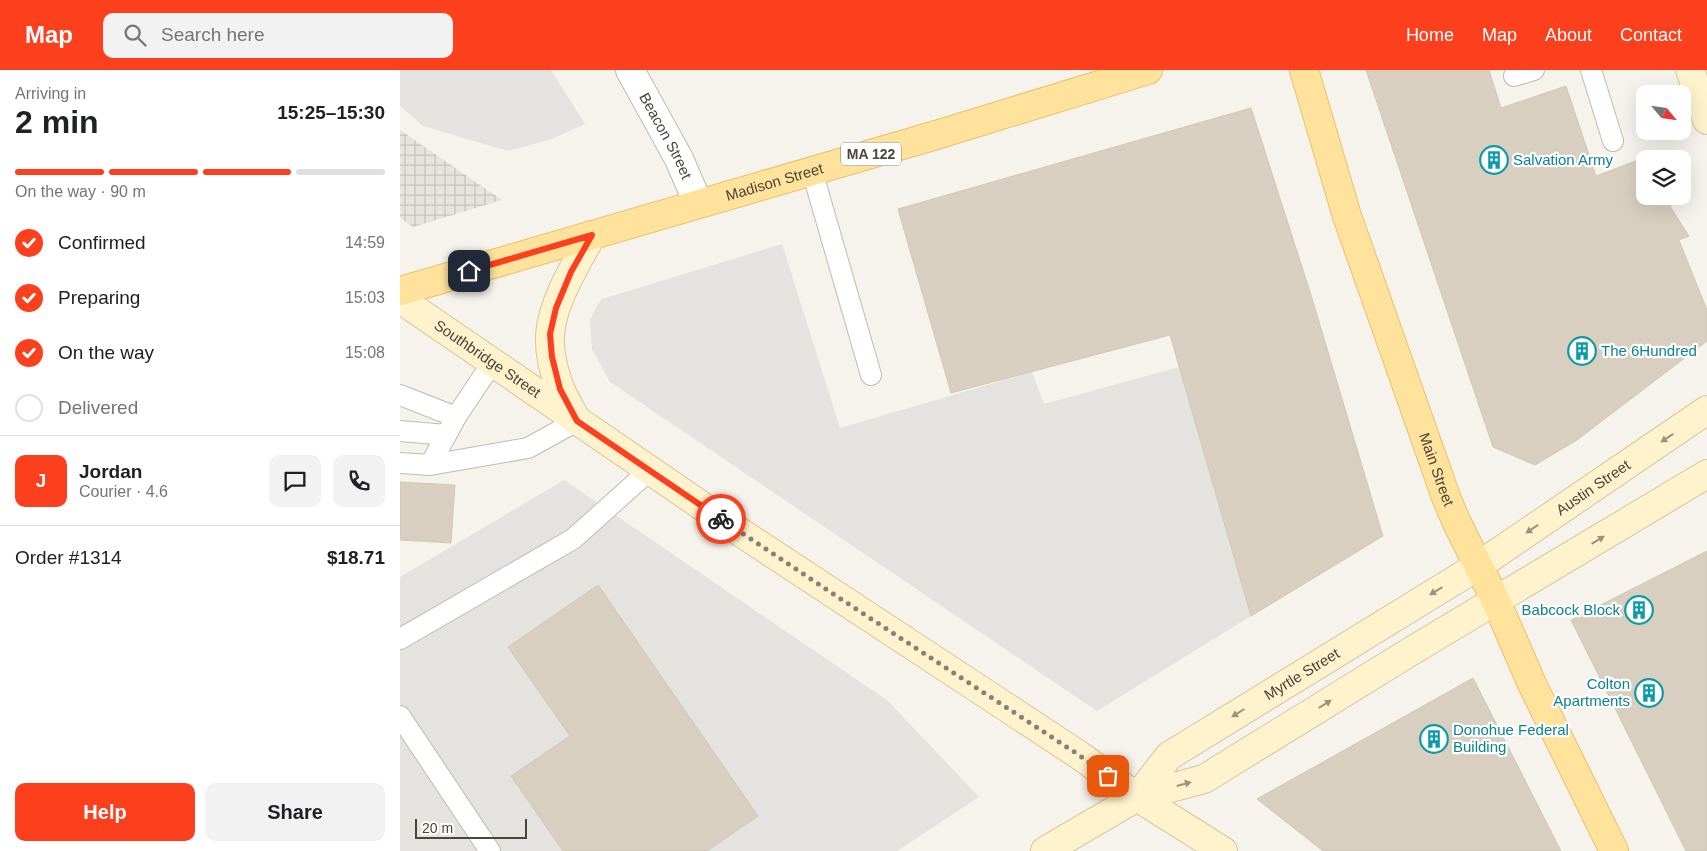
<!DOCTYPE html>
<html lang="en">
<head>
<meta charset="utf-8">
<style>
	:root { --surface:#fff; --page:#f2f2f2; --text:#202124; --muted:#757577; --line:#e0e0e0; --accent:#fc3f1d }
	body { margin:0; font-family:Helvetica,sans-serif; background:var(--page); color:var(--text); height:100vh; display:flex; flex-direction:column; font-size:19px; white-space:nowrap }
	* { box-sizing:border-box; margin:0 }
	p { font-size:16px; color:var(--muted) }
	.icon { flex:none; width:28px; height:28px; fill:none; stroke:currentColor; stroke-width:2; stroke-linecap:round; stroke-linejoin:round }
	.map { position:relative; flex:1; overflow:hidden }
	.panel { display:flex; flex-direction:column; background:var(--surface); width:400px }
	.panel>* { flex:none }
	.needle { width:32px; rotate:119deg }
	.fabs { position:absolute; left:1236px; top:15px; display:grid; gap:10px }
	.fabs a { display:grid; place-items:center; width:55px; height:55px; border-radius:10px; background:var(--surface); box-shadow:0 5px 20px #0002; font-size:25px }
	.scale { position:absolute; left:15px; bottom:12px; width:112px; box-sizing:border-box; padding-left:5px; border:2px solid #4b4439; border-top:0; font-size:14px; line-height:18px; white-space:nowrap; color:#4b4439; -webkit-text-stroke:4px #fff; paint-order:stroke }
	.pin { position:absolute; display:grid; place-items:center; width:42px; height:42px; color:#fff; margin:-21px; border-radius:10px; box-shadow:0 2px 8px #0006 }
	.courier { position:absolute; display:grid; place-items:center; width:50px; height:50px; margin:-25px; border:4px solid #fc3f1d; border-radius:50%; background:#fff; color:#222; box-shadow:0 1px 6px #0007 }
	.overview em { font-style:normal; font-weight:600 }
	.overview div { display:flex; flex-direction:column-reverse }
	.overview { display:flex; align-items:center; justify-content:space-between; height:85px; padding:0 15px }
	h1 { font-size:32px; font-weight:600; line-height:38px }
	.bar { display:grid; grid-template-columns:repeat(4,1fr); gap:8px 5px; align-content:center; height:60px; padding:0 15px }
	.bar i { height:6px; border-radius:4px; background:var(--line) }
	.bar .active { background:var(--accent) }
	.bar p { grid-column:span 4 }
	.line { display:flex; align-items:center; gap:12px; padding:0 15px; border-top:1px solid var(--line) }
	.line div { flex:1 }
	.round { display:grid; place-items:center; flex:none; width:52px; height:52px; border-radius:10px; background:var(--page) }
	ol { padding:0 15px; list-style:none }
	li { display:flex; align-items:center; gap:15px; height:55px }
	li p { margin-inline-start:auto }
	li .icon { padding:5px; border-radius:50%; background:var(--accent); color:#fff; stroke-width:4 }
	li:last-child { color:var(--muted) }
	li i { width:28px; height:28px; border:2px solid var(--line); border-radius:50% }
	.action { display:flex; gap:10px; margin-top:auto; padding:10px 15px }
	.action a { flex:1; height:58px; border-radius:10px; background:var(--accent); color:#fff; font-size:20px; font-weight:600; line-height:58px; text-align:center }
	.action a+a { background:var(--page); color:var(--text) }
	header { display:flex; align-items:center; gap:30px; box-sizing:border-box; height:70px; padding:0 25px; background:var(--accent); color:#fff }
	header strong { font-size:24px }
	nav { display:flex; gap:28px; margin-inline-start:auto; font-size:18px }
	.search { width:350px; height:45px; background:var(--page); display:flex; align-items:center; gap:12px; box-sizing:border-box; padding:0 18px; border-radius:10px; color:var(--muted); font-size:19px }
	main { display:flex; flex:1; min-height:0 }
	.map>svg:first-child { display:block }
	.industrial { fill:url(#industrial-grid) }
	.parking { fill:#e5e3e0 }
	.building { fill:#d8cfc1; stroke:#d3c7b4 }
	.lines { fill:none; stroke-linecap:round; stroke-linejoin:round }
	.lane-casing { stroke:#c2bbae; stroke-width:22 }
	.street-casing { stroke:#c2bbae; stroke-width:30 }
	.secondary-casing { stroke:#d6c79b; stroke-width:30 }
	.primary-casing { stroke:#e6c16a; stroke-width:30 }
	.lane { stroke:#fff; stroke-width:20 }
	.street { stroke:#fff; stroke-width:28 }
	.secondary { stroke:#fff3cd; stroke-width:28 }
	.primary { stroke:#ffe39c; stroke-width:28 }
	.oneway { fill:#9c937c }
	.done { stroke:#878178; stroke-width:5; stroke-dasharray:0 9 }
	.route { stroke:#fc3f1d; stroke-width:6 }
	.labels { text-anchor:middle; stroke-width:4.5; stroke-linejoin:round; paint-order:stroke }
	.shield { fill:#fff; stroke:#817c74; stroke-width:1 }
	.shield-label { font-size:14px; font-weight:bold; fill:#4b4439 }
	.street-label { font-size:15px; fill:#4b4439; stroke:#fff }
	.culture-label { font-size:15px; fill:#0d838f; stroke:#fff; text-anchor:start }
</style>
</head>
<body>
<header>
<strong>Map</strong>
<div class="search"><svg class="icon" aria-label="search" viewBox="0 0 24 24"><circle cx="10" cy="10" r="6"/><path d="M15 15l6 6"/></svg>Search here</div>
<nav><a>Home</a><a>Map</a><a>About</a><a>Contact</a></nav>
</header>
<main>
<section class="panel">
<div class="overview"><div><h1>2 min</h1><p>Arriving in</p></div><em>15:25–15:30</em></div>
<div class="bar"><i class="active"></i><i class="active"></i><i class="active"></i><i></i><p>On the way · 90 m</p></div>
<ol>
<li><svg class="icon" aria-label="check" viewBox="0 0 24 24"><path d="M5 12l5 5 9-10"/></svg>Confirmed<p>14:59</p></li>
<li><svg class="icon" aria-label="check" viewBox="0 0 24 24"><path d="M5 12l5 5 9-10"/></svg>Preparing<p>15:03</p></li>
<li><svg class="icon" aria-label="check" viewBox="0 0 24 24"><path d="M5 12l5 5 9-10"/></svg>On the way<p>15:08</p></li>
<li><i></i>Delivered</li>
</ol>
<div class="line" style="height:90px"><b class="round" style="background:var(--accent);color:#fff">J</b><div><b>Jordan</b><p>Courier · 4.6</p></div><a class="round"><svg class="icon" aria-label="chat" viewBox="0 0 24 24"><path d="M4 5h16v11H9l-5 4z"/></svg></a><a class="round"><svg class="icon" aria-label="phone" viewBox="0 0 24 24"><path d="M5 4h4l2 5-3 2q2 4 5 5l2-3 5 2v4C11 20 4 13 5 4z"/></svg></a></div>
<div class="line" style="height:65px"><div>Order #1314</div><b>$18.71</b></div>
<div class="action"><a>Help</a><a>Share</a></div>
</section>
<div class="map">
<svg width="1307" height="781" viewBox="0 0 1307 781">
	<defs>
		<pattern id="industrial-grid" width="8" height="8" patternUnits="userSpaceOnUse" patternTransform="scale(1.25)"><rect width="8" height="8" fill="#e6e2dd"/><path d="M0 4h8M4 0v8" fill="none" stroke="#c7c3be"/></pattern>
	</defs>
	<rect width="100%" height="100%" fill="#f6f3ec"/>
	<polygon class="industrial" points="0,60 32,82 102,130 13,157 0,148"/>
	<g class="parking">
		<polygon points="0,0 151,0 185,54 152,69 108,81 23,56 0,36"/>
		<polygon points="382,174 440,358 632,302 644,334 779,297 851,546 697,641 210,312 192,279 190,250 197,235 202,229"/>
		<polygon points="164,410 488,631 579,727 497,781 0,781 0,507"/>
	</g>
	<g class="building">
		<polygon points="966,0 1089,0 1101,38 1166,16 1196,106 1257,83 1259,89 1245,89 1245,126 1268,126 1271,138 1289,166 1279,170 1307,240 1307,271 1177,370 1135,395 1093,377"/>
		<polygon points="851,38 911,225 983,466 851,546 770,265 551,323 498,139"/>
		<polygon points="0,412 55,415 51,473 0,470"/>
		<polygon points="1307,481 1307,781 1286,781 1171,550"/>
		<polygon points="198,515 358,746 307,781 163,781 111,706 170,666 108,577"/>
		<polygon points="1073,608 1161,781 923,781 857,729"/>
	</g>
	<g class="lines">
		<defs>
			<g id="lane">
				<polyline points="1191,0 1213,71"/>
				<polyline points="1114,6 1134,0"/>
				<polyline points="412,101 471,305"/>
				<polyline points="0,325 56,347"/>
				<polyline points="0,361 46,365"/>
				<polyline points="0,393 30,395 128,378 177,351"/>
				<polyline points="30,395 56,347 92,293"/>
				<polyline points="0,569 173,469 250,400"/>
				<polyline points="0,646 90,781"/>
			</g>
			<g id="street">
				<path id="s1" d="M 230,0 L 279,89 L 298,133"/>
			</g>
			<g id="secondary">
				<polyline points="1290,0 1307,50"/>
				<path id="s2" d="M 0,229 L 340,462 L 679,685 L 737,727 L 823,781"/>
				<path d="M 176,349 C 171,339 164,329 160,318 C 154,302 149,282 150,265 C 152,232 176,194 192,165"/>
				<path id="s3" d="M 737,727 L 769,686 L 1078,496 L 1307,340"/>
				<polyline points="645,781 737,727 804,709 1018,577 1307,404"/>
			</g>
			<g id="primary">
				<path id="s4" d="M 904,0 L 947,146 L 1046,427 L 1056,451 L 1096,531 L 1132,614 L 1214,781"/>
				<path id="s5" d="M 0,221 L 533,66 L 748,0"/>
			</g>
		</defs>
		<use href="#lane" class="lane-casing"/>
		<use href="#street" class="street-casing"/>
		<use href="#secondary" class="secondary-casing"/>
		<use href="#primary" class="primary-casing"/>
		<use href="#lane" class="lane"/>
		<use href="#street" class="street"/>
		<use href="#secondary" class="secondary"/>
		<use href="#primary" class="primary"/>
	</g>
	<defs><path id="oneway-solid" d="M-6-.8H1V-3.2L6.5 0L1 3.2V.8H-6Z" transform="scale(1.25)"/></defs>
	<g class="oneway">
		<use href="#oneway-solid" transform="translate(1267 368) rotate(146)"/>
		<use href="#oneway-solid" transform="translate(1132 459) rotate(146)"/>
		<use href="#oneway-solid" transform="translate(1198 470) rotate(-31)"/>
		<use href="#oneway-solid" transform="translate(1036 521) rotate(149)"/>
		<use href="#oneway-solid" transform="translate(925 634) rotate(-32)"/>
		<use href="#oneway-solid" transform="translate(838 643) rotate(148)"/>
		<use href="#oneway-solid" transform="translate(784 714) rotate(-15)"/>
	</g>
	<g class="lines">
		<polyline class="done" points="321,449 447,533 679,685 708,706"/>
		<polyline class="route" points="69,201 192,165 171,202 156,238 150,264 152,287 160,319 177,351 321,449"/>
	</g>
	<defs>
		<symbol id="building-ring" viewBox="-11 -11 22 22"><circle r="9.5" fill="#fff" stroke="#0f9aa8" stroke-width="1.5"/><path d="M-4-6H4V6H1V3H-1V6H-4ZM-2.5-4.3h1.7v1.8h-1.7ZM.8-4.3h1.7v1.8H.8ZM-2.5-1h1.7V.8h-1.7ZM.8-1h1.7V.8H.8Z" fill="#0f9aa8"/></symbol>
	</defs>
	<g fill-rule="evenodd">
		<use href="#building-ring" x="1078" y="74" width="32" height="32"/>
		<use href="#building-ring" x="1166" y="265" width="32" height="32"/>
		<use href="#building-ring" x="1223" y="524" width="32" height="32"/>
		<use href="#building-ring" x="1233" y="607" width="32" height="32"/>
		<use href="#building-ring" x="1018" y="653" width="32" height="32"/>
	</g>
	<g class="labels">
		<rect class="shield" x="441" y="72.5" width="60" height="23" rx="4"/>
		<g class="shield-label">
			<text x="471" y="89">MA 122</text>
		</g>
		<g class="street-label">
			<text dy="5" stroke="none"><textPath href="#s1" startOffset="75">Beacon Street</textPath></text>
			<text dy="5" stroke="none"><textPath href="#s5" startOffset="390">Madison Street</textPath></text>
			<text dy="5" stroke="none"><textPath href="#s2" startOffset="106">Southbridge Street</textPath></text>
			<text dy="5" stroke="none"><textPath href="#s4" startOffset="421">Main Street</textPath></text>
			<text dy="5" stroke="none"><textPath href="#s3" startOffset="554">Austin Street</textPath></text>
			<text dy="5" stroke="none"><textPath href="#s3" startOffset="208">Myrtle Street</textPath></text>
		</g>
		<g class="culture-label">
			<text x="1113" y="95">Salvation Army</text>
			<text x="1201" y="286">The 6Hundred</text>
			<text x="1220" y="545" text-anchor="end">Babcock Block</text>
			<text x="1230" y="619" text-anchor="end">Colton<tspan x="1230" dy="17">Apartments</tspan></text>
			<text x="1053" y="665">Donohue Federal<tspan x="1053" dy="17">Building</tspan></text>
		</g>
	</g>
</svg>
<div class="fabs">
<a><svg class="needle" viewBox="-14 -14 28 28"><path d="M0-13l5 13h-10z" fill="#e53935"/><path d="M0 13l5-13h-10z" fill="#757577"/></svg></a>
<a><svg class="icon" aria-label="layers" viewBox="0 0 24 24"><path d="M12 4l9 5-9 5-9-5zM3 14l9 5 9-5"/></svg></a>
</div>
<div class="scale">20 m</div>
<div class="pin" style="left:708px;top:706px;background:#ea580c"><svg class="icon" aria-label="bag" viewBox="0 0 24 24"><path d="M5 8h14l-1 12H6zM9 8a3 3 0 0 1 6 0"/></svg></div>
<div class="pin" style="left:69px;top:201px;background:#1f2937"><svg class="icon" aria-label="home" viewBox="0 0 24 24"><path d="M3 11l9-7 9 7M6 9v11h12V9"/></svg></div>
<div class="courier" style="left:321px;top:449px"><svg class="icon" aria-label="bike" viewBox="0 0 24 24"><circle cx="6" cy="16" r="4"/><circle cx="18" cy="16" r="4"/><path d="M6 16l4-8h5l3 8M10 8l3 8H6M13 5h3"/></svg></div>
</div>
</main>
</body>
</html>
